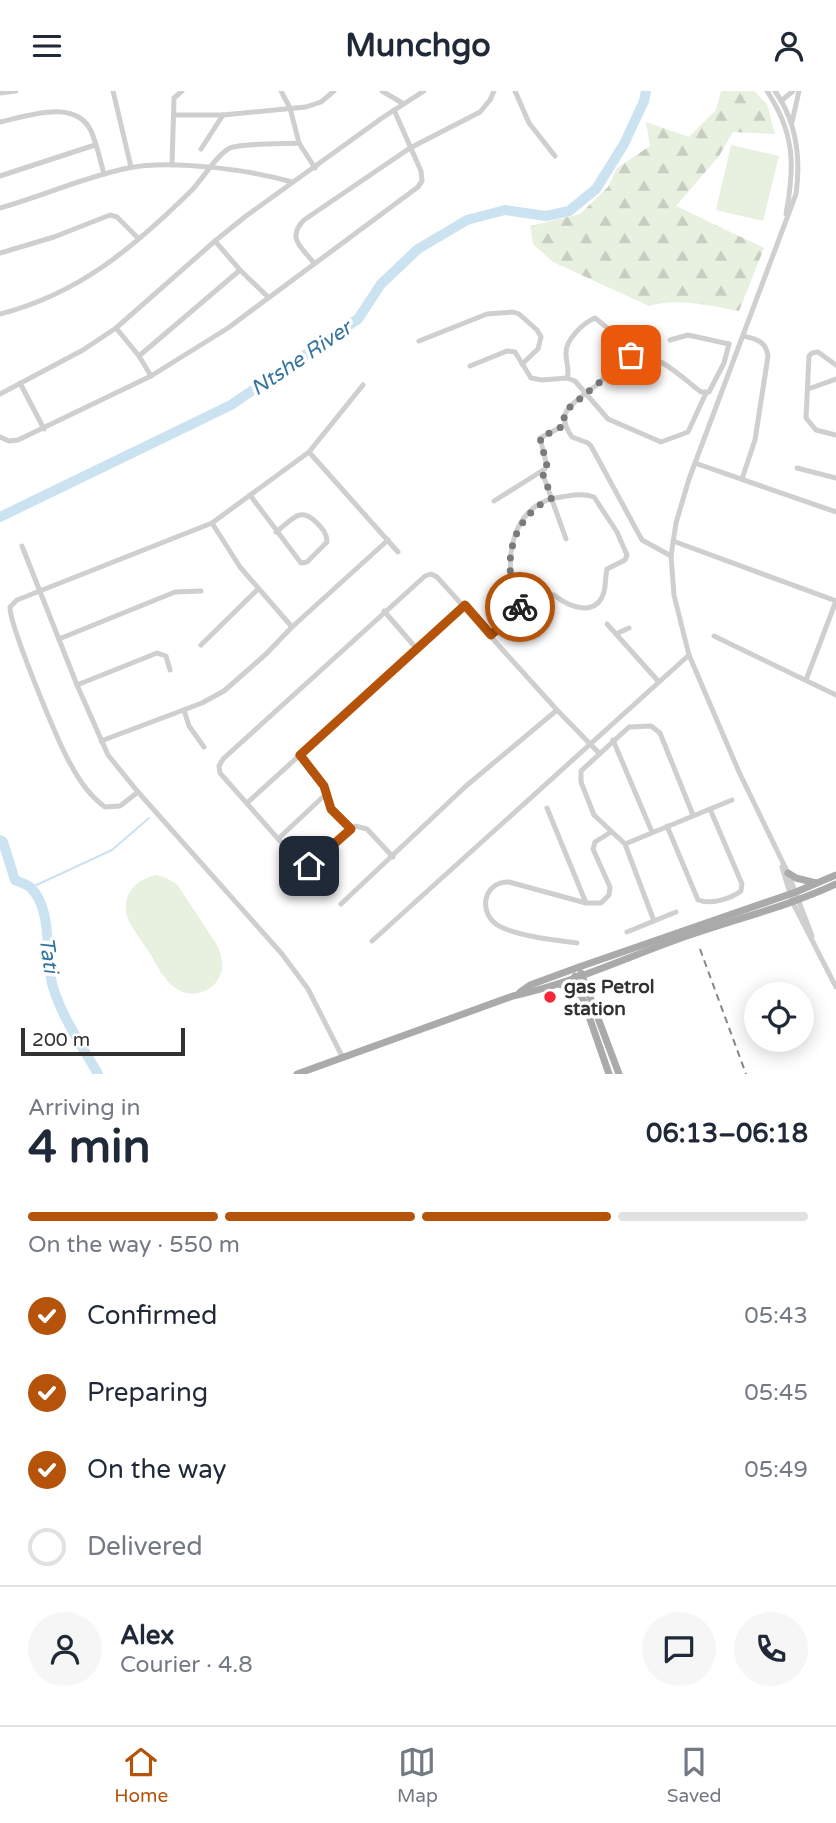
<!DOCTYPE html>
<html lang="en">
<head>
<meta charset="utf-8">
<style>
	:root { --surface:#fff; --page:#f6f6f7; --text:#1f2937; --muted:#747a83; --line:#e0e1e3; --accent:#b45309 }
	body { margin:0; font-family:"Varela Round",sans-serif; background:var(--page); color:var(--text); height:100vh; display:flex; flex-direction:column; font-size:26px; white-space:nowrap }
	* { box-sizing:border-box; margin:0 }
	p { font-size:23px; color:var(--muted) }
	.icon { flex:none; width:38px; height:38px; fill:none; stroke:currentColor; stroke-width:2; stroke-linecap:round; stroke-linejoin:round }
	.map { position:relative; height:983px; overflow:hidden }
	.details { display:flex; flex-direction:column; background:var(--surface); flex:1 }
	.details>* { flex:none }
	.buttons { position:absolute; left:744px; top:891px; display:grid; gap:14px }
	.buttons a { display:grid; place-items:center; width:70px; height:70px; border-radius:50%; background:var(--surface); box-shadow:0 4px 18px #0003; font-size:35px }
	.scale { position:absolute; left:21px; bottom:18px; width:164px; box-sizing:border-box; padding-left:7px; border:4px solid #323232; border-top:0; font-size:19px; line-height:24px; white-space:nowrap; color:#323232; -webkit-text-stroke:5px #fff; paint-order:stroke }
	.pin { position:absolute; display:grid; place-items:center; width:60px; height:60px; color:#fff; margin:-30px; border-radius:14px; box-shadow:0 4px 10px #0006 }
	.courier { position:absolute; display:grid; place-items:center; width:70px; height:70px; margin:-35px; border:5px solid #b45309; border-radius:50%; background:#fff; color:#222; box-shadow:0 2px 9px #0007 }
	.overview em { font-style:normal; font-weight:700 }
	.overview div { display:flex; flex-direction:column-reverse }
	.overview { display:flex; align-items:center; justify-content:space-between; height:119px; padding:0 28px }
	h1 { font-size:46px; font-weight:700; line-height:52px }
	.bar { display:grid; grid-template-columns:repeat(4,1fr); gap:10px 7px; align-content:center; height:84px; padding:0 28px }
	.bar i { height:9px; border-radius:5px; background:var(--line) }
	.bar .current { background:var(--accent) }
	.bar p { grid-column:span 4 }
	.line { display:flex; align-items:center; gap:18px; padding:0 28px; border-top:2px solid var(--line) }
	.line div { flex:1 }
	.round { display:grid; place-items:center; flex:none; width:74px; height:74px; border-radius:37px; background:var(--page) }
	ol { padding:0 28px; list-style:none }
	li { display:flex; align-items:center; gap:21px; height:77px }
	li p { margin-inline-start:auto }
	li .icon { padding:7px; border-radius:50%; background:var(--accent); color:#fff; stroke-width:4 }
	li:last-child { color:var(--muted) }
	li i { width:38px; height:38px; border:4px solid var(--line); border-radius:50% }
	header { display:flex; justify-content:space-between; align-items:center; height:91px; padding:0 28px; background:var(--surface); font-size:32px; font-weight:700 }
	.dock { display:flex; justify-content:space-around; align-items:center; height:98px; border-top:2px solid var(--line); background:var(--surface); font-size:19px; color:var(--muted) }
	.dock a { display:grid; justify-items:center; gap:4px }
	.dock .current { color:var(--accent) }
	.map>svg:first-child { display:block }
	.grass { fill:#e8f0e0 }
	.forest { fill:url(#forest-firs) }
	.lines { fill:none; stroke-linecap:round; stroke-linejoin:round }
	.stream { stroke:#cbe2f1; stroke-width:2 }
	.river { stroke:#cbe2f1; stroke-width:10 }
	.minor { stroke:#cfcfcf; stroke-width:5 }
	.major { stroke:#aaa; stroke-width:7 }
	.rail { stroke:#878787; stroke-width:2; stroke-dasharray:7 5; stroke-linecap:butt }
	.done { stroke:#7a7a7a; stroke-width:7; stroke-dasharray:0 12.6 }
	.route { stroke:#b45309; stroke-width:9 }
	.poi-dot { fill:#f62737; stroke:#fff; stroke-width:2.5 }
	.labels { text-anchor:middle; stroke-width:7; stroke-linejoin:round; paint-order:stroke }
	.poi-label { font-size:19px; font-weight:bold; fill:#323232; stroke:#fff; text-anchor:start }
	.water-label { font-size:21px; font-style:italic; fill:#36769e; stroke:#fff }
</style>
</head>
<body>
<header><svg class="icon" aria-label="menu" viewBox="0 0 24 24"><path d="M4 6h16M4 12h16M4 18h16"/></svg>Munchgo<svg class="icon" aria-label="person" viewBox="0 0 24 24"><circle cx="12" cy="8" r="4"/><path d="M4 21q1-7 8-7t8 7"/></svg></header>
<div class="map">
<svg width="836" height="983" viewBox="0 0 836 983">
	<defs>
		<pattern id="forest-firs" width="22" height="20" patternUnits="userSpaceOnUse" patternTransform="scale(1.75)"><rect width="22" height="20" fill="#e8f0e0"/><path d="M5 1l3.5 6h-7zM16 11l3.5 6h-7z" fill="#c7cec1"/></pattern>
	</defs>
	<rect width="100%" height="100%" fill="#fff"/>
	<g class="grass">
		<polygon points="731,54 779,65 763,130 716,119"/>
		<path d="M 156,784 L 164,786 L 177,793 L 217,854 C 223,866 225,879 217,890 C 207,904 188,907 174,896 C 163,888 156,872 149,861 C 142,850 133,839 128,828 C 120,806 135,788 156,784 Z"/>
	</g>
	<path class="forest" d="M 721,0 L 754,0 L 767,13 L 775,43 L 733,41 L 719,65 L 676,115 L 764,157 L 739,220 C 712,215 676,206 649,215 L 553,171 L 533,153 L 530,135 L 580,123 L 608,96 L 617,77 L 650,55 L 646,31 L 689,46 L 716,19 Z"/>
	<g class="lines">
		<polyline class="stream" points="30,797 112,759 149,727"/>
		<g class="river">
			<polyline points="0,426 231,314 358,228 381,193 418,158 467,129 505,119 546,125 569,120 596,98 624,53 644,10 646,0"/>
			<path d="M 0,749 L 3,751 L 15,789 C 19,791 26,793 30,796 C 54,818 44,867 53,896 C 62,926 82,955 98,983"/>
		</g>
		<g class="minor">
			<polyline points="113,0 131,76"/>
			<polyline points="281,0 290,17 299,52 315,77"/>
			<polyline points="382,0 404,13"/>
			<polyline points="515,0 529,32 555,65"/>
			<path d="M 767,0 C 795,42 795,75 786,123"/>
			<path d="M 775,0 C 796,30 801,67 796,103 L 689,388 L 676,432 L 671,465 L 674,504 L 689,564 L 739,681 L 788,782 L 812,845"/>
			<polyline points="0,2 16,0"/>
			<polyline points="781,10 793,0"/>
			<polyline points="174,24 223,24 306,16 321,11 334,0"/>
			<path d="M 0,31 C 27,25 76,7 91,40 C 97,53 100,69 104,83"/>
			<polyline points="792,31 799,0"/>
			<polyline points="201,58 223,24"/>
			<polyline points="172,74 174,7 182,0"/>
			<polyline points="0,85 95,54"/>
			<path d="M 0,117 C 43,105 84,86 128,77 C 171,68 250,79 292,91"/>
			<polyline points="215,150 240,179 268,206"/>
			<polyline points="0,162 54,146 110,124 117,126 138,147"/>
			<path d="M 314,172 C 302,157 286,147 304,129 L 410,57 L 480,21 L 490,9 L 494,0"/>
			<path d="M 0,223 C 79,203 134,156 191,100 C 202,89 217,63 230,57 C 241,52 284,53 299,52"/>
			<polyline points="116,237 139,265 151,285"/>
			<polyline points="670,249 688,244 729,253"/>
			<polyline points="419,250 487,223 513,221 519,223 537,239 541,246 538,258 522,273"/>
			<polyline points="139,265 240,179"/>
			<polyline points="836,274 818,261 812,262 809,265 806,327 816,339 836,344"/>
			<polyline points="470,275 507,260 515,261 531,287 542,289 567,287 575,290 608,328 661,351 688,341 706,302"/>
			<path d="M 567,287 C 570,278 566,273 566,263 C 565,249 583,232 595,227 L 641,264"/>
			<polyline points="20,292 44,338"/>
			<polyline points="808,298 836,288"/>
			<polyline points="0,303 83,259 116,237 215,150 246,125 382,27 424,0"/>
			<polyline points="0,346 9,350 18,349 151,285 228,237 418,96 422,90 421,80 394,19"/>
			<polyline points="309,361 398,461"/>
			<polyline points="695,372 836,421"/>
			<polyline points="797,377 836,387"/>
			<polyline points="542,381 566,448"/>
			<path d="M 742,388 L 755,349 L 768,265 C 766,250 756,248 743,245"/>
			<path d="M 250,404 L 301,472 L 307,471 L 327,451 C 327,443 323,438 317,432 C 300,414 292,429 276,441"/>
			<polyline points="494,410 545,378 546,371 540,347 565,334"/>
			<polyline points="212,432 240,476 292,536"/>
			<polyline points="673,450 836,510"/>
			<polyline points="22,455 77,594 108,664 138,701 282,863 308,898 343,967"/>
			<path d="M 671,465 L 642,449 L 591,355 L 588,352 L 572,346 C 567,339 562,330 566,321 C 572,310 589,301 599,292 C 608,284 617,265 630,264 C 658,261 680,285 701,301 L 709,301 L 724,272 L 729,253"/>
			<polyline points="384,520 416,557"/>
			<polyline points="607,533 659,591"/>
			<polyline points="616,543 629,537"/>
			<path d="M 491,544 C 507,530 530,501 554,504 C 569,516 596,527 604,501 C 606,493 605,486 607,478 L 625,469 L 627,464 L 617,441 L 594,406 C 583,402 572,404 561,406 C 508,412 501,478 520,518"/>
			<polyline points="714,545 836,604"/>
			<polyline points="59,548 175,501 201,500"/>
			<polyline points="201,554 258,498"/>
			<polyline points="806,589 836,510"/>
			<polyline points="77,594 157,562 166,565 170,579"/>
			<polyline points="184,619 189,635 204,656"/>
			<polyline points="613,649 652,741"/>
			<polyline points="101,650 202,612 224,600 266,563 292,536 388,449"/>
			<polyline points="300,664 324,695 331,718 351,738"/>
			<path d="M 138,701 L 120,715 L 105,716 C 91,706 79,689 71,674 C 59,654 9,533 10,516 L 17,509 L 212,432 L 309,361 L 363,294"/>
			<polyline points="247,712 465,514"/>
			<polyline points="547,717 586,812"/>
			<path d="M 667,735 L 698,809 C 711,814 730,808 741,800 L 742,793 L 710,718"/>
			<polyline points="279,747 326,703"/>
			<polyline points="625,753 732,709"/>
			<polyline points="393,766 367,738 355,735 313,773 305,774 295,767 220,682 219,675 223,668 425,485 431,483 437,486 557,619 599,662"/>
			<polyline points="782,776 793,812 836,896"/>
			<polyline points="341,813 466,695 557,619"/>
			<polyline points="654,830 625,753 594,724 581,691 581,680 629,636 651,635 660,642 693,724"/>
			<polyline points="627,841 676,821"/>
			<polyline points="372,850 689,564"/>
			<path d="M 577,852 C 554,849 523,846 501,836 C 477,825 482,790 509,791 L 586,812 L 601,812 L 609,804 L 610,796 L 593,758 L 595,751 L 611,741"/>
		</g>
		<g class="major">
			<polyline points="788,782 796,787 816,792"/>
			<polyline points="581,882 619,983"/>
			<polyline points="575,885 609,983"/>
			<polyline points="558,893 572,897 581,905"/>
			<polyline points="520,901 530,894 579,876 796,801 836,784"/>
			<path d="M 297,983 L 513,905 C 574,892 631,864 690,844 C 739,827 789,815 836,793"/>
		</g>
		<polyline class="rail" points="700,858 746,983"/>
	</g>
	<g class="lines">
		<path class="done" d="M 520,516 C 500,475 510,427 552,407 L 542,381 L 547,375 L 540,347 L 565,334 L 564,326 L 570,316 L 600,291 L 620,269 L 631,264"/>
		<polyline class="route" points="309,775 351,738 331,718 324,695 300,664 465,514 491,544 520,516"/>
	</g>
	<circle class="poi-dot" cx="550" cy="906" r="7"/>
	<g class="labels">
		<g class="poi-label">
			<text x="564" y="902">gas Petrol<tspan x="564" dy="22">station</tspan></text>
		</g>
		<g class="water-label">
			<text transform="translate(301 267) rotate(-34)" y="7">Ntshe River</text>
			<text transform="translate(49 864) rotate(82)" y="7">Tati</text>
		</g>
	</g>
</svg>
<div class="buttons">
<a><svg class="icon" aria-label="locate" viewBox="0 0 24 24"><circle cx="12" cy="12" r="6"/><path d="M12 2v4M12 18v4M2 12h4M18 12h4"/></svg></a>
</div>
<div class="scale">200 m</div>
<div class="pin" style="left:631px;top:264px;background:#ea580c"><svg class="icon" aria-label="bag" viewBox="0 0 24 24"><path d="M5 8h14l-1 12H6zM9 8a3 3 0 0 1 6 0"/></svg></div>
<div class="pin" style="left:309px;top:775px;background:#1f2937"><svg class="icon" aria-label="home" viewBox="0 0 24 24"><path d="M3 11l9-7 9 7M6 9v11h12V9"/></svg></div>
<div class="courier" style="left:520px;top:516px"><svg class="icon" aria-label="bike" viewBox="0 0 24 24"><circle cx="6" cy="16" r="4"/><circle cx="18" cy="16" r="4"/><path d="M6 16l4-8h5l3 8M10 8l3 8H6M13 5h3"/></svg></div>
</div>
<section class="details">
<div class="overview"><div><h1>4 min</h1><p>Arriving in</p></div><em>06:13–06:18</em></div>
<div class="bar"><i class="current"></i><i class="current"></i><i class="current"></i><i></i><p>On the way · 550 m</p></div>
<ol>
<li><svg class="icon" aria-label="check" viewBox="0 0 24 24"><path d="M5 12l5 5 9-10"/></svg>Confirmed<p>05:43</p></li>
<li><svg class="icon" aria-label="check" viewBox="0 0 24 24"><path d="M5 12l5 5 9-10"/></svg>Preparing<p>05:45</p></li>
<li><svg class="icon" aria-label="check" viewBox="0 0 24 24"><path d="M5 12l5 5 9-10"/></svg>On the way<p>05:49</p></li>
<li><i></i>Delivered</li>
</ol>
<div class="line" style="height:126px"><a class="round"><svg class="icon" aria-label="person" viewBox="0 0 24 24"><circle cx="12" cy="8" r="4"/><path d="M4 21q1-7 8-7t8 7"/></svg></a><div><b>Alex</b><p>Courier · 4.8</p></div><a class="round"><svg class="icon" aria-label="chat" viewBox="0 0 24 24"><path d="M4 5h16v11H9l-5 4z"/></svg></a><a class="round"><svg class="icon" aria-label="phone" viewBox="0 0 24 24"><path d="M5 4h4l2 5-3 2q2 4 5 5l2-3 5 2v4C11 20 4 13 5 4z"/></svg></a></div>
</section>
<nav class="dock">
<a class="current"><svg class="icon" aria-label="home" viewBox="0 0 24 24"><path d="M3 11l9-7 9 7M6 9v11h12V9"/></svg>Home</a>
<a><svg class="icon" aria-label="map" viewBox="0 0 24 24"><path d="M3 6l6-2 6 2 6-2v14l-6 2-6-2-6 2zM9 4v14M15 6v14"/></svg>Map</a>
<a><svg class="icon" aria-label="saved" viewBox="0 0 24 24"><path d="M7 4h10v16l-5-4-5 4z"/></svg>Saved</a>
</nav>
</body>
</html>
